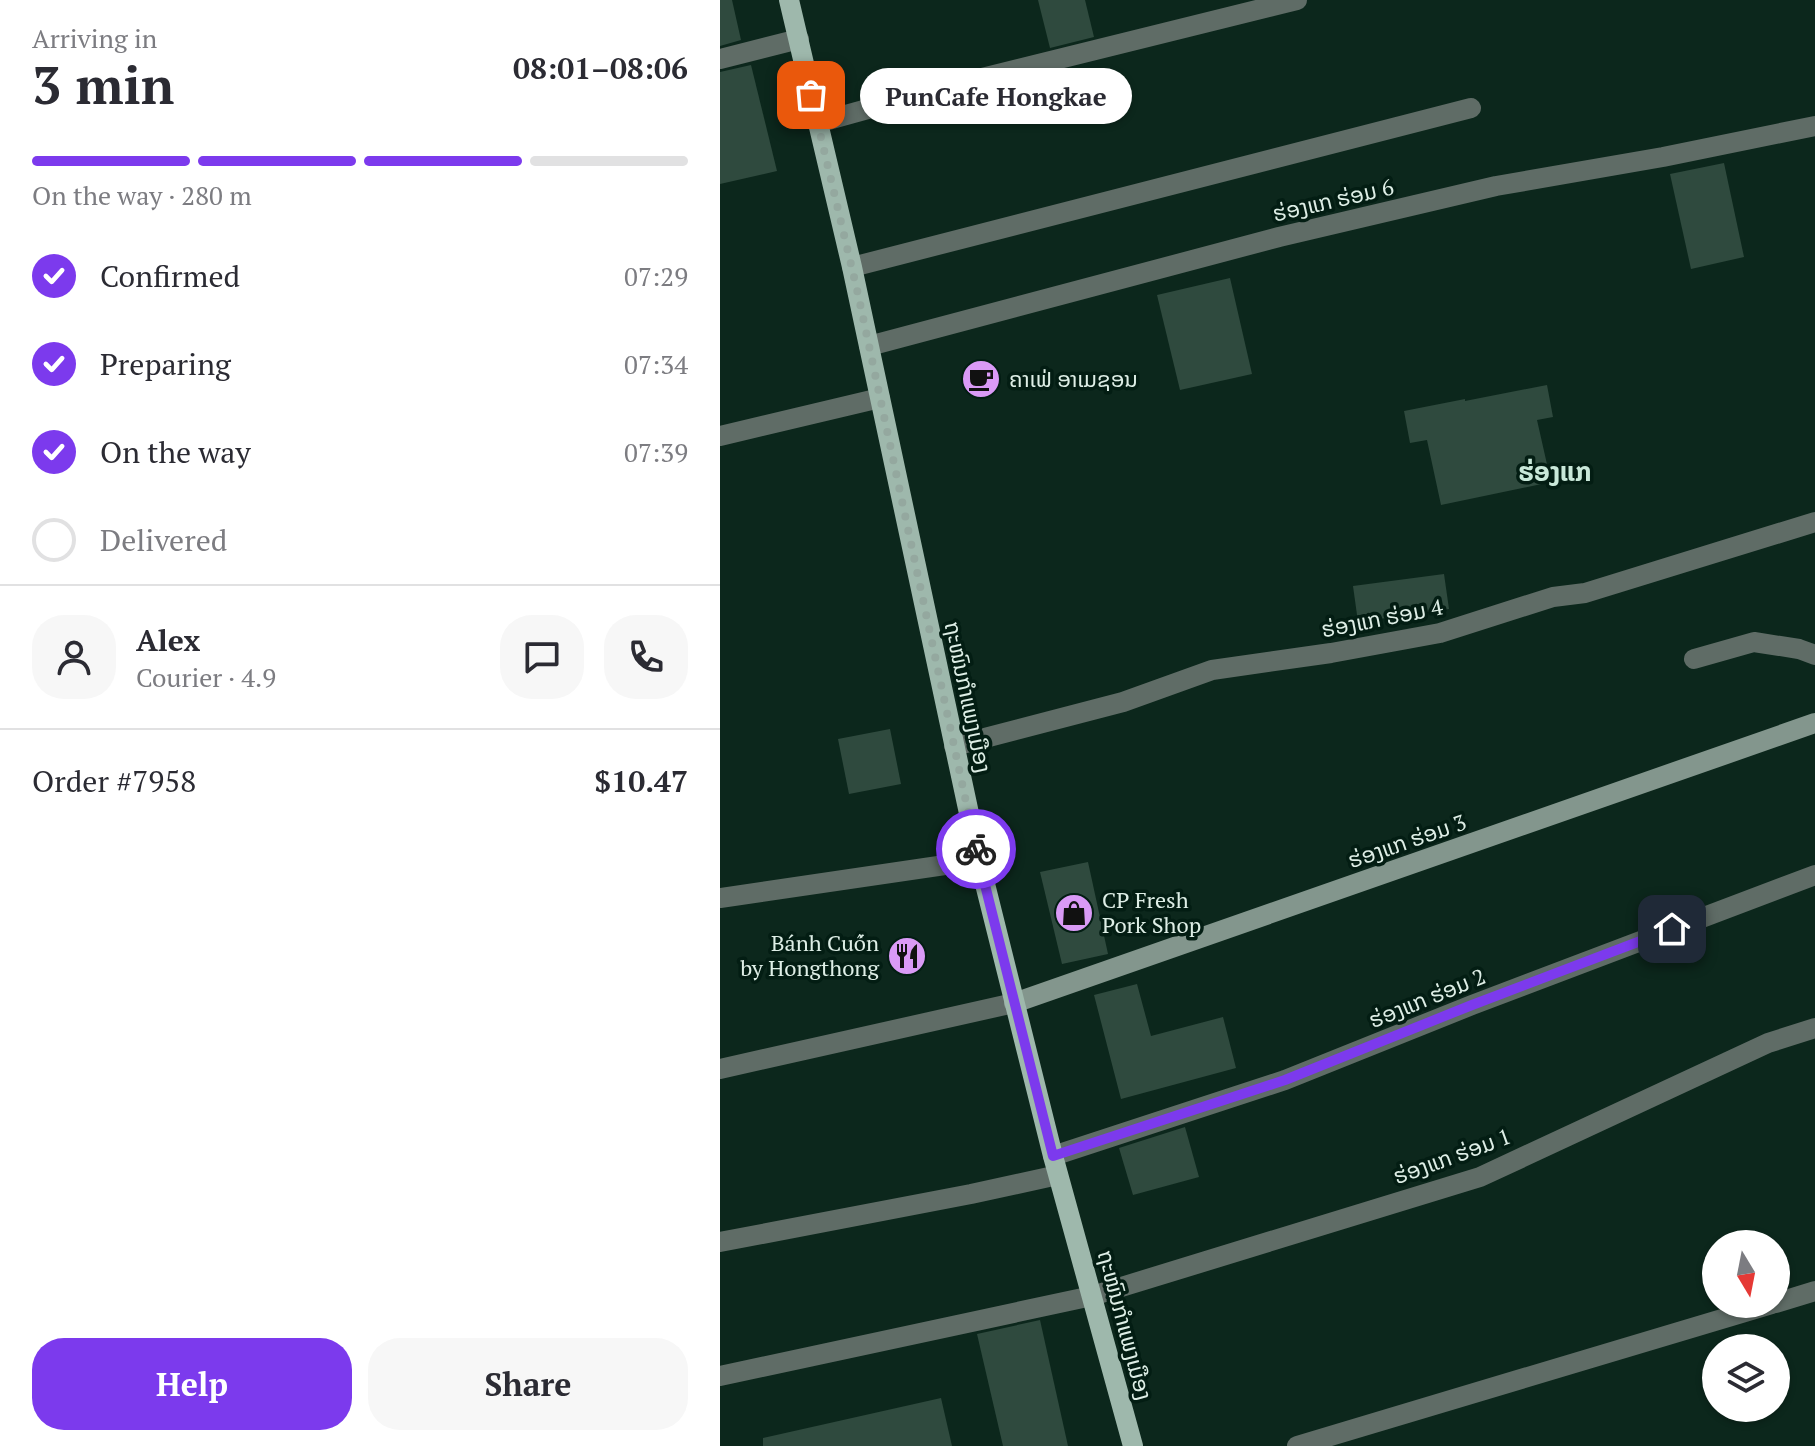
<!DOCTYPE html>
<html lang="en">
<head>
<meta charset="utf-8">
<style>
	:root { --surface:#fff; --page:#f7f7f7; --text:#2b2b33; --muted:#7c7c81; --line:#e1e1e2; --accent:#7c3aed }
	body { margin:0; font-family:"PT Serif","Noto Sans Lao",serif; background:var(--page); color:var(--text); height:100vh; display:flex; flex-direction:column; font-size:30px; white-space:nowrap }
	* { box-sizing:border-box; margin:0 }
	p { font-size:26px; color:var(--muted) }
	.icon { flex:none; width:44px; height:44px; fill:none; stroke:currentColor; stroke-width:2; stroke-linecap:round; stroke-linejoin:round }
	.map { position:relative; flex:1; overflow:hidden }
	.side { display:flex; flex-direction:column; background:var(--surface); width:720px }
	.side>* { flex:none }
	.needle { width:52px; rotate:170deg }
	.controls { position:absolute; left:982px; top:1230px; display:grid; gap:16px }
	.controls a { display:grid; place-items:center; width:88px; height:88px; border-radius:50%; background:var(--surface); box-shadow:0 2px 6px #0004; font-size:40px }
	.pin { position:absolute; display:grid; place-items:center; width:68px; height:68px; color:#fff; margin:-34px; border-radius:16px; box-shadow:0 4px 12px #0006 }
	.courier { position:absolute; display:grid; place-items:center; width:80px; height:80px; margin:-40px; border:6px solid #7c3aed; border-radius:50%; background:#fff; color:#222; box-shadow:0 2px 10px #0007 }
	.bubble { position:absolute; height:56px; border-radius:28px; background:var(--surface); box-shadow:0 2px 6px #0004; font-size:26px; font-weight:600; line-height:56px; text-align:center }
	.headline em { font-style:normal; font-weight:600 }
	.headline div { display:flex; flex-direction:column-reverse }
	.headline { display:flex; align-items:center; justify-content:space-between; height:136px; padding:0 32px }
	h1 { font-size:52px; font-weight:600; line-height:60px }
	.bar { display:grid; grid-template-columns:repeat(4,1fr); gap:12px 8px; align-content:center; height:96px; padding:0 32px }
	.bar i { height:10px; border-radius:6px; background:var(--line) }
	.bar .current { background:var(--accent) }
	.bar p { grid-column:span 4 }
	.line { display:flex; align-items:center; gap:20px; padding:0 32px; border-top:2px solid var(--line) }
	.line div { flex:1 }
	.round { display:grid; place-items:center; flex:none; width:84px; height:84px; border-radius:32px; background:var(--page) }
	ol { padding:0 32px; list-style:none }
	li { display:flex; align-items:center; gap:24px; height:88px }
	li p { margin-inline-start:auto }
	li .icon { padding:8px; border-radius:50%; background:var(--accent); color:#fff; stroke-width:4 }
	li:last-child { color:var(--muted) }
	li i { width:44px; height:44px; border:4px solid var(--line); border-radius:50% }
	.button { display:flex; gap:16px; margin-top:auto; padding:16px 32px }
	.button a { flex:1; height:92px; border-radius:32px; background:var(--accent); color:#fff; font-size:32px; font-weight:600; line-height:92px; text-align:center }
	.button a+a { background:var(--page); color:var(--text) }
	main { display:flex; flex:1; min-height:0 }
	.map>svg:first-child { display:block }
	.building { fill:#2f4a3e }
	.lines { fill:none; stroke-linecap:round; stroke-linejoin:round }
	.street { stroke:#5f6c66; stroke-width:20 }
	.secondary { stroke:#83968d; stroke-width:20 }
	.primary { stroke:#9eb8ac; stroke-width:20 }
	.done { stroke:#94a89f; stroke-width:8; stroke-dasharray:0 14.4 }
	.route { stroke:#7c3aed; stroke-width:10 }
	.labels { text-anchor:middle; stroke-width:7; stroke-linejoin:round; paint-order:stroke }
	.street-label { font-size:22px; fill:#deeee6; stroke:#031d13 }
	.poi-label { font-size:22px; fill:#deeee6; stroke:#031d13; text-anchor:start }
	.quarter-label { font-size:26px; font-weight:bold; fill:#c9e8d9; stroke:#031d13 }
</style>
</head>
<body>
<main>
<section class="side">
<div class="headline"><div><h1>3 min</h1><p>Arriving in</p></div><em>08:01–08:06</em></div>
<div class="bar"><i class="current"></i><i class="current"></i><i class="current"></i><i></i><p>On the way · 280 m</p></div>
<ol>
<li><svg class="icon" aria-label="check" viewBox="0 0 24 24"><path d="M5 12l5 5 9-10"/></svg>Confirmed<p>07:29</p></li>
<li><svg class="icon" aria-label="check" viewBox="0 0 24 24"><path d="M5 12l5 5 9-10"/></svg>Preparing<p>07:34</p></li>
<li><svg class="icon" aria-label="check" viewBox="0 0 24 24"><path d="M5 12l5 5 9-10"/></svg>On the way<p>07:39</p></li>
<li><i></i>Delivered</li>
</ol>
<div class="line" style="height:144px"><a class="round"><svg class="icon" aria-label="person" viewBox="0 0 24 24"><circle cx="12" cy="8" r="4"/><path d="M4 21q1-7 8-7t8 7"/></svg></a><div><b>Alex</b><p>Courier · 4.9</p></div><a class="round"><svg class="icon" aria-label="chat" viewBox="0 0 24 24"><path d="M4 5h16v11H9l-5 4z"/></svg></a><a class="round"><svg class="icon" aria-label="phone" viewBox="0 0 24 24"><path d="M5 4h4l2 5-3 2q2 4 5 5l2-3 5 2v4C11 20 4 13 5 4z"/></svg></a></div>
<div class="line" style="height:104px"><div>Order #7958</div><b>$10.47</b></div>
<div class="button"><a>Help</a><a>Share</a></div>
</section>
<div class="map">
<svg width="1095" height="1446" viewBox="0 0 1095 1446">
	<rect width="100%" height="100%" fill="#0c271c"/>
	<g class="building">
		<polygon points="0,0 12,0 21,40 0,46"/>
		<polygon points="318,0 365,0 374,37 330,48"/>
		<polygon points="31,65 57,171 0,184 0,72"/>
		<polygon points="1004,163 1024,257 971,269 950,174"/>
		<polygon points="510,278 532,374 460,390 437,295"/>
		<polygon points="827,385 833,417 817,420 831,482 721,505 707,440 690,443 684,411 745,399 745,401"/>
		<polygon points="724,574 729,609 638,622 633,586"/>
		<polygon points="170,729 181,784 129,794 118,739"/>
		<polygon points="368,862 388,954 342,964 320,872"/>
		<polygon points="417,984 431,1036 503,1017 516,1068 401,1099 374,995"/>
		<polygon points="465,1127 479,1177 413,1195 399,1148"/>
		<polygon points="320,1320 348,1446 283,1446 257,1334"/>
		<polygon points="221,1398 232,1446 43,1446 43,1438"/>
	</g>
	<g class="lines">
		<g class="street">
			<polyline points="0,59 79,39"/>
			<polyline points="97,123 238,84 577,0"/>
			<polyline points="132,267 751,108"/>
			<polyline points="149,346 559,237 776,186 943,157 1095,126"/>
			<polyline points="0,436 160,398"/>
			<polyline points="974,659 1034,642 1079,649 1095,655"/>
			<polyline points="234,746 403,702 492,670 611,653 720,633 833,597 865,593 1095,522"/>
			<polyline points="0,898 259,860"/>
			<polyline points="0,1069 294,1003"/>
			<polyline points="333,1156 565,1080 752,1005 1095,875"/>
			<polyline points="0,1242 251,1194 338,1175"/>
			<polyline points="1056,1303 1095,1291"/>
			<polyline points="0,1376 372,1296 760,1177 1048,1043 1095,1028"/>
			<polyline points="577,1446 1052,1304"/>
		</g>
		<polyline class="secondary" points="294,1003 1095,723"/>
		<polyline class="primary" points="69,0 132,267 259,860 333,1156 413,1446"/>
	</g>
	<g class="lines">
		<polyline class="done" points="91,95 138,294 256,849"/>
		<polyline class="route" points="256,849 333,1156 565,1080 752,1005 952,929"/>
	</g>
	<defs>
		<symbol id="cafe-disc" viewBox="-11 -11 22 22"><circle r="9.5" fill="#da9af6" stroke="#031d13"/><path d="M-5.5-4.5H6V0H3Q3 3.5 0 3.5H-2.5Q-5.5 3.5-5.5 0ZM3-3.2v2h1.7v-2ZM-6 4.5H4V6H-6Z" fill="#111"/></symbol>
		<symbol id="shop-disc" viewBox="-11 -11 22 22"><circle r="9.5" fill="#da9af6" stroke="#031d13"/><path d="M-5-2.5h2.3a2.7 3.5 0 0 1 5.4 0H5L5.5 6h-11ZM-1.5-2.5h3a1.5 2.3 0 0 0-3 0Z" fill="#111"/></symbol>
		<symbol id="restaurant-disc" viewBox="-11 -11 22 22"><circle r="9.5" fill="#da9af6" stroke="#031d13"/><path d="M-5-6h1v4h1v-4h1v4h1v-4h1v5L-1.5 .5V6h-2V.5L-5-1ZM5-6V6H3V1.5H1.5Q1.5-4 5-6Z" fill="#111"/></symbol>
	</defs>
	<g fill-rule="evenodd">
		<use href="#cafe-disc" x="239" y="357" width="44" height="44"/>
		<use href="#shop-disc" x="332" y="891" width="44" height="44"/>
		<use href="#restaurant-disc" x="165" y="934" width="44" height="44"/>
	</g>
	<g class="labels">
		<g class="street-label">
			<text transform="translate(613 200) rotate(-13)" y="8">ຮ່ອງແກ ຮ່ອມ 6</text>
			<text transform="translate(662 618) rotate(-11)" y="8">ຮ່ອງແກ ຮ່ອມ 4</text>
			<text transform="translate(248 697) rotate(78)" y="8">ຖະໜົນກຳແພງເມືອງ</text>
			<text transform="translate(687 841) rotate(-19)" y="8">ຮ່ອງແກ ຮ່ອມ 3</text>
			<text transform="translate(707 998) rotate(-22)" y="8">ຮ່ອງແກ ຮ່ອມ 2</text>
			<text transform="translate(732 1156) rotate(-20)" y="8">ຮ່ອງແກ ຮ່ອມ 1</text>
			<text transform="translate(405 1325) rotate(75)" y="8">ຖະໜົນກຳແພງເມືອງ</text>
		</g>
		<g class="poi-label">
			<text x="289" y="387">ຄາເຟ່ ອາເມຊອນ</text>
			<text x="382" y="908">CP Fresh<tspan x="382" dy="25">Pork Shop</tspan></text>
			<text x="159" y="951" text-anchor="end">Bánh Cuốn<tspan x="159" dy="25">by Hongthong</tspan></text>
		</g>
		<g class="quarter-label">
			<text x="835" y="481">ຮ່ອງແກ</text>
		</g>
	</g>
</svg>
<div class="controls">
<a><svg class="needle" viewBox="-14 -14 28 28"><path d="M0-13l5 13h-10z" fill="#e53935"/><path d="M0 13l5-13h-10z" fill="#7c7c81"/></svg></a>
<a><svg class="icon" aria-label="layers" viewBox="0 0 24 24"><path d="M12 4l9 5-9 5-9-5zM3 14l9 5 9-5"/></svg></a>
</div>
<div class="pin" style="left:91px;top:95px;background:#ea580c"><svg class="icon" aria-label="bag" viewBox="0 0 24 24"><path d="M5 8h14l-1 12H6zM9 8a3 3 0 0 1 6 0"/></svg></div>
<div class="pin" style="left:952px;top:929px;background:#1f2937"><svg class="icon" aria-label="home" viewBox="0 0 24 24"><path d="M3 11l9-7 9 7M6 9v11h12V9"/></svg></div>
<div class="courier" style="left:256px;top:849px"><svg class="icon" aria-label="bike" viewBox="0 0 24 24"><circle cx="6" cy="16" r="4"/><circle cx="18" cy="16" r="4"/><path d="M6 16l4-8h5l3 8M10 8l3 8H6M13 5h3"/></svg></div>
<div class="bubble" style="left:140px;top:68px;width:272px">PunCafe Hongkae</div>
</div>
</main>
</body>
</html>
